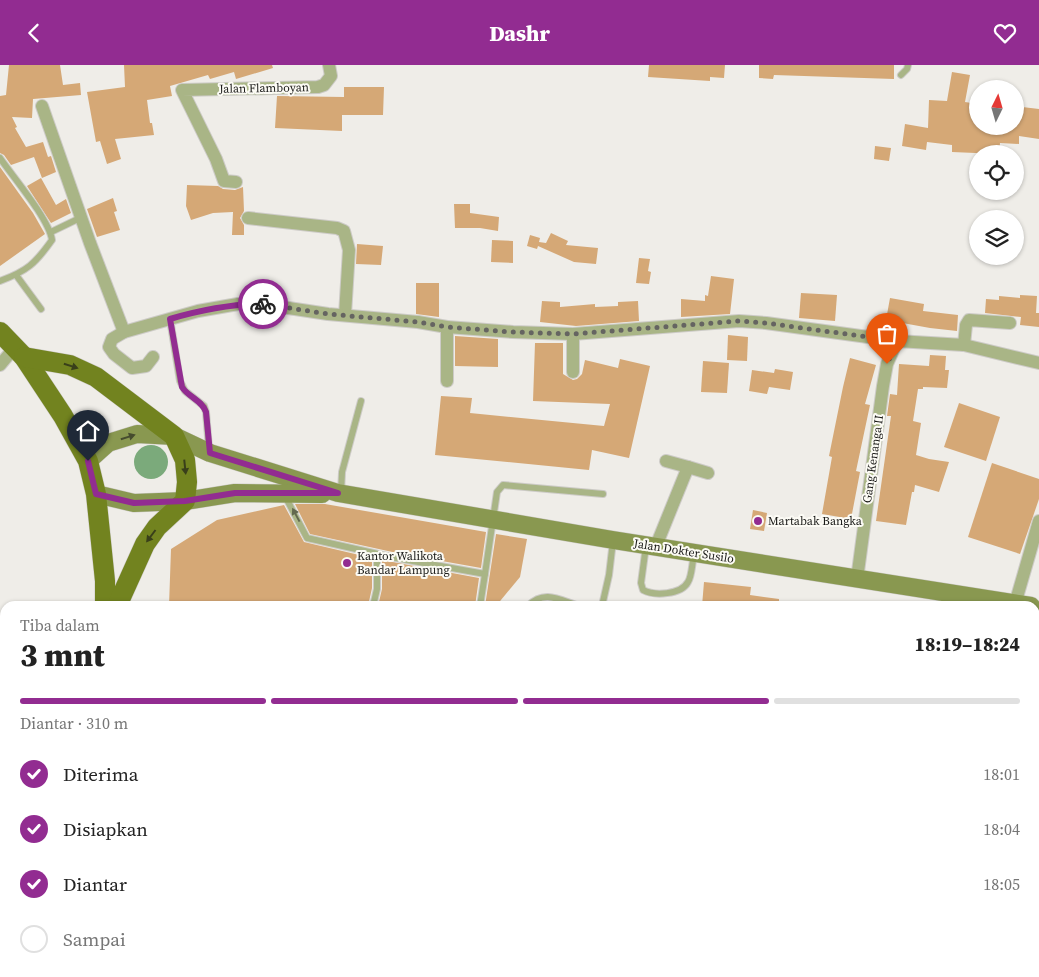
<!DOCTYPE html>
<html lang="id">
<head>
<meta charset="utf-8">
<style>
	:root { --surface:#fff; --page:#f6f6f6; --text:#222; --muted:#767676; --line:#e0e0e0; --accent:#922c91 }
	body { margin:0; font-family:"Source Serif 4",serif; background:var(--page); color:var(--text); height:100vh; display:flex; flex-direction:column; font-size:19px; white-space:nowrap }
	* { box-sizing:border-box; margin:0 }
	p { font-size:16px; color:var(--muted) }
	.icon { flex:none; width:28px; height:28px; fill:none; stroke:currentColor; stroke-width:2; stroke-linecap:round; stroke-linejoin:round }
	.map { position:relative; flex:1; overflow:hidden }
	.drawer { position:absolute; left:0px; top:536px; width:1040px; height:376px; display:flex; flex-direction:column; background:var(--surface); border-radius:15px 15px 0 0; box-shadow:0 1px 4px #0004 }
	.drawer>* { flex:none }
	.needle { width:32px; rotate:5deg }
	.fabs { position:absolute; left:969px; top:15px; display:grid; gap:10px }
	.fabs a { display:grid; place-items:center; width:55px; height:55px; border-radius:50%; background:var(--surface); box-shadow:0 1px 4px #0004; font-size:25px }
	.pin { position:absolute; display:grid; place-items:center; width:42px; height:42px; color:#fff; margin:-51px -21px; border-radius:50% 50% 50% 0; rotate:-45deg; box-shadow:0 0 5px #0007 }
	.pin .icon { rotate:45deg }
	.courier { position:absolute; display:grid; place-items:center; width:50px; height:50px; margin:-25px; border:4px solid #922c91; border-radius:50%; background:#fff; color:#222; box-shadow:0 1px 6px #0007 }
	.headline em { font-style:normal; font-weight:800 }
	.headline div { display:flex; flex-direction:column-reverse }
	.headline { display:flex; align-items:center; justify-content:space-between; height:85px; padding:0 20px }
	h1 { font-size:32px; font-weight:800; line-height:38px }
	.bar { display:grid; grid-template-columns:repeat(4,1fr); gap:8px 5px; align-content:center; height:60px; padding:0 20px }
	.bar i { height:6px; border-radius:4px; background:var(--line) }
	.bar .selected { background:var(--accent) }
	.bar p { grid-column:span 4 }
	ol { padding:0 20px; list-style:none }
	li { display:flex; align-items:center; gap:15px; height:55px }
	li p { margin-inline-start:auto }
	li .icon { padding:5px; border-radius:50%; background:var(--accent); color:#fff; stroke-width:4 }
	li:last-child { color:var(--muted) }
	li i { width:28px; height:28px; border:2px solid var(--line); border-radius:50% }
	header { display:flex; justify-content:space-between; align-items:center; height:65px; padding:0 20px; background:var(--accent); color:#fff; font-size:22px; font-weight:800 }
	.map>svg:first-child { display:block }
	.water { fill:#7baa7b }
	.building { fill:#d5a876 }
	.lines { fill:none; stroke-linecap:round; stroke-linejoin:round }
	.lane-casing { stroke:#cdcbc7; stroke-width:8 }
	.street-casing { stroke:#cdcbc7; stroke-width:14 }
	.secondary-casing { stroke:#cdcbc7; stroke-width:19 }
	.primary-casing { stroke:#cdcbc7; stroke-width:21 }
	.lane { stroke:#a9b586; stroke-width:6 }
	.street { stroke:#a9b586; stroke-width:12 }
	.secondary { stroke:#899850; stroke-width:18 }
	.primary { stroke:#72831f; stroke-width:20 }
	.oneway { fill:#393f1a }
	.oneway2 { fill:#464c2e }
	.oneway3 { fill:#62684f }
	.done { stroke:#656461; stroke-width:5; stroke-dasharray:0 9 }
	.route { stroke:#922c91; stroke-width:6 }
	.poi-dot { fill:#922c91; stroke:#fcfbf5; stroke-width:2 }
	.labels { text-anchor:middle; stroke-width:4; stroke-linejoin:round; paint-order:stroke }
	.street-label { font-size:12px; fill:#1a1a18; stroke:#fcfbf5 }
	.poi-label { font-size:12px; fill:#1a1a18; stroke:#fcfbf5; text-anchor:start }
</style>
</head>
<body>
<header><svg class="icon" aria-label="back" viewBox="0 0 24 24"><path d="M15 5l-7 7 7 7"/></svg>Dashr<svg class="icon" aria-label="heart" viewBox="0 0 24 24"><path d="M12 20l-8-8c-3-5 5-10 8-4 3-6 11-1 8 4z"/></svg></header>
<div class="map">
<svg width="1039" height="912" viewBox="0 0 1039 912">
	<rect width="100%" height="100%" fill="#efede8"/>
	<circle class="water" cx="151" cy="397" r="17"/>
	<g class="building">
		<polygon points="9,0 60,0 63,20 80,18 81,30 33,34 32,53 12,52 17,62 15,63 26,82 43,77 48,92 51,91 56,107 42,113 34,92 11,100 4,90 0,88 0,31 6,30"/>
		<polygon points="124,0 272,0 273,3 236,14 234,7 210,14 208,10 170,21 172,31 147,35 150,58 152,58 154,70 115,74 121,94 107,99 100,76 96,77 87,27 125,22"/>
		<polygon points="649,0 725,0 724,13 710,12 710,16 648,12"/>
		<polygon points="759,0 894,0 894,14 774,10 773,14 759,13"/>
		<polygon points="952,7 970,10 965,37 978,39 978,61 1015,61 1015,41 1039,44 1039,74 1019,71 1019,79 1000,78 999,89 952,87 952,80 927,77 926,85 902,81 905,59 928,63 929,35 947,36"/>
		<polygon points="344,22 384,22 383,50 342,50 342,66 275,63 277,31 344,32"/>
		<polygon points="875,81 891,83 889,96 874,94"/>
		<polygon points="0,102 33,148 45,169 0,201"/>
		<polygon points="41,113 56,140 66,134 71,148 51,158 27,121"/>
		<polygon points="187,120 218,121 223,124 235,125 243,122 244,146 240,153 244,160 244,170 232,170 233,147 213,148 191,155 186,141"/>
		<polygon points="113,133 117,146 114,147 120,165 97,172 87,144"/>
		<polygon points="454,139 470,139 470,148 499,152 498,166 480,163 455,163"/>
		<polygon points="551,168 568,176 566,180 598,183 596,199 574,197 538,181 537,184 527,181 530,170 540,173 539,177 546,178"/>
		<polygon points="492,175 513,176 513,198 491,197"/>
		<polygon points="357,179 383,181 381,200 356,199"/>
		<polygon points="639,193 650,194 648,206 651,207 649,219 636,218"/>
		<polygon points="711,211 734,214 730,249 681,252 681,234 705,236 705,230 708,231"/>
		<polygon points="416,218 439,218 439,252 416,249"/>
		<polygon points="801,228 837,230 835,256 799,253"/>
		<polygon points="1020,230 1037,231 1036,248 1039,248 1039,262 1020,260 1021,252 985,248 986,234 999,235 999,231 1020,233"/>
		<polygon points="890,233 924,239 923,246 958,250 957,266 930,263 886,255"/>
		<polygon points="542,236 560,237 560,242 595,239 595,242 618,241 618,237 638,236 639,256 576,261 540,257"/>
		<polygon points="728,270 748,272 747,296 727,295"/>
		<polygon points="455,271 498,274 498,302 455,301"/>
		<polygon points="535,278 563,278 563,309 573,315 577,314 582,309 585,295 618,303 620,294 650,301 629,393 592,385 589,405 435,390 441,331 472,333 470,348 604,361 610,339 533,336"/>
		<polygon points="930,290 946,291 945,305 949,305 947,323 923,322 923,324 918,324 913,356 921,358 916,390 929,394 949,397 939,427 915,420 914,427 912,427 906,460 876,456 891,351 887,351 890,329 897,330 899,299 929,301"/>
		<polygon points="850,293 876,300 865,339 870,340 856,406 860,407 851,454 822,449 832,392 829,391 843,322"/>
		<polygon points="703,296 729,298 727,328 701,327"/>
		<polygon points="775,304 793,307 790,325 769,322 767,329 749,326 752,305 774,308"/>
		<polygon points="959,338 1000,352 986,396 944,382"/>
		<polygon points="992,398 1039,414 1039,434 1020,489 968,472"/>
		<polygon points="295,439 325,439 486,467 481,503 397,488 310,469"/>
		<polygon points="284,440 304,477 372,493 372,523 368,541 169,541 171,484 217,455"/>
		<polygon points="753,445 767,448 764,466 750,464"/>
		<polygon points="496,469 527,474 520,512 496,541 485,541"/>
		<polygon points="382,495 479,513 475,541 378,541 382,524"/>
		<polygon points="704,517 751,522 750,530 779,534 779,541 702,541"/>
	</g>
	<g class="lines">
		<defs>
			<g id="lane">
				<polyline points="901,10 907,4 908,0"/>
				<path d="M 0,93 C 13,112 49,154 52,175 C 35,199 27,206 0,216"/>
				<polyline points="51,167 80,153"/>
				<polyline points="16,210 41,244"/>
				<polyline points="170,254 180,316 185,326 204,341 206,347 209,384"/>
				<polyline points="341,428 342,407 361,336"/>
				<polyline points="285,431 307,473 396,493 485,509 497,427 503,420 603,429"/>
				<path d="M 646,481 L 641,518 L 643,525 C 654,531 681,530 688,517 C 692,511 692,498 694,490"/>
				<polyline points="373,541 377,524 377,489"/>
				<polyline points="480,541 485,509"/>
				<path d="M 528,541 C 544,524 560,535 579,541"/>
				<polyline points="602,541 609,510 613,476"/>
				<polyline points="1035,629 1039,629"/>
			</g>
			<g id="street">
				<polyline points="42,41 90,178 124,267"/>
				<polyline points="236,117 224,116 216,94 182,25 318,22 324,20 331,11 329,0"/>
				<polyline points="248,153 337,163 344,166 349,185 345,250"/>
				<polyline points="447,262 447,316"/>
				<polyline points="573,269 573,307"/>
				<polyline points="964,280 966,260 969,255 1010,258"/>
				<polyline points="153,292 146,301 132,303 114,289 109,282 112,274 124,267 198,246 238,239 262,239 328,249 418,257 447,262 513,267 573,269 739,256 766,258 897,276 964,280 1039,298"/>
				<polyline points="0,300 15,282"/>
				<polyline points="666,396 688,402"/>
				<polyline points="656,481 688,402 708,408"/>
				<polyline points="857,514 883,321 887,299 897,276"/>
				<polyline points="1015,539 1039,456"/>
				<polyline points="225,908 227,912"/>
				<polyline points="576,908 671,912"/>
				<polyline points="944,908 949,912"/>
				<polyline points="44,912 75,908"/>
				<polyline points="491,912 492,908"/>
			</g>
			<g id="secondary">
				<polyline points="88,396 108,378 137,369 174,371 210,388 338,428 613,475 1031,541"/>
				<polyline points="96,429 134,438 185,436 235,428 322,429"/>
				<polyline points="0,707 5,705"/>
			</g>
			<g id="primary">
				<polyline points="0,267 24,292 63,351 88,396 96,429 105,516 105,541"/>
				<polyline points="24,292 70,300 96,312 174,371 185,395 187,417 185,436 157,462 145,479 117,541"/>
				<polyline points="117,908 118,912"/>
			</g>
		</defs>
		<use href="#lane" class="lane-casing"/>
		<use href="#street" class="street-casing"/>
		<use href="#secondary" class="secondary-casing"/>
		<use href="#primary" class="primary-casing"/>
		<use href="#lane" class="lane"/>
		<use href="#street" class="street"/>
		<use href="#secondary" class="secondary"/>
		<use href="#primary" class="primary"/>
	</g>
	<defs><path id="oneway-solid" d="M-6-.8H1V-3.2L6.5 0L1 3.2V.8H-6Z" transform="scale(1.25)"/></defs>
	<g class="oneway">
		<use href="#oneway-solid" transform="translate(71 301) rotate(18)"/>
		<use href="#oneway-solid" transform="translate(185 402) rotate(84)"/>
		<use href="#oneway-solid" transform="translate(151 471) rotate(127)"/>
	</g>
	<use class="oneway2" href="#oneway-solid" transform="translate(128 372) rotate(-17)"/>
	<use class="oneway3" href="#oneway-solid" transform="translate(296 450) rotate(-118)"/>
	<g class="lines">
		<polyline class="done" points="263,239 328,249 418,257 447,262 512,267 572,269 739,256 766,258 897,276 887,299"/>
		<path class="route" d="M 88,396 L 96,429 L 134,438 L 185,436 L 235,428 L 338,428 L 210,388 L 206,347 C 202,335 188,332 182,322 L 170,254 C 201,245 231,239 263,239"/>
	</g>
	<g class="poi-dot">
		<circle cx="758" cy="456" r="5"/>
		<circle cx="347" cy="498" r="5"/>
	</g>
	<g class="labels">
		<g class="street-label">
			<text transform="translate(264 23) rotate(-1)" y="4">Jalan Flamboyan</text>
			<text transform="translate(873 394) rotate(-82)" y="4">Gang Kenanga II</text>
			<text transform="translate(684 486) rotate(9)" y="4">Jalan Dokter Susilo</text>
		</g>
		<g class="poi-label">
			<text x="768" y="460">Martabak Bangka</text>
			<text x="357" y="495">Kantor Walikota<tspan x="357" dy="14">Bandar Lampung</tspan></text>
		</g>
	</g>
</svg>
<div class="fabs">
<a><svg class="needle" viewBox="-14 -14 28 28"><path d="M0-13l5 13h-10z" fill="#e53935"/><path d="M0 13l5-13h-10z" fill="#767676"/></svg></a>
<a><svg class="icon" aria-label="locate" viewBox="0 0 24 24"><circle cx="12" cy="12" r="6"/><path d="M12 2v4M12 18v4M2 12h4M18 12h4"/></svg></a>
<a><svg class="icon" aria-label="layers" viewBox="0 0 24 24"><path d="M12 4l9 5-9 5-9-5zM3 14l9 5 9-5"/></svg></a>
</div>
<div class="pin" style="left:887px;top:299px;background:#ea580c"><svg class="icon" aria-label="bag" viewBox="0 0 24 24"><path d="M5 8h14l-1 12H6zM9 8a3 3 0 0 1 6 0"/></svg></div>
<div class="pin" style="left:88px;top:396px;background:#1f2937"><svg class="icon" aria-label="home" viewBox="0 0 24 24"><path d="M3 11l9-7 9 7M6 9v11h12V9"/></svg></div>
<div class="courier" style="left:263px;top:239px"><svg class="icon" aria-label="bike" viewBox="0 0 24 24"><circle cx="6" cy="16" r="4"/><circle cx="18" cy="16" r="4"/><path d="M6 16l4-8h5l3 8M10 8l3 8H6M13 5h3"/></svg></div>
<section class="drawer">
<div class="headline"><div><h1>3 mnt</h1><p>Tiba dalam</p></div><em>18:19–18:24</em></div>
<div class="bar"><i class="selected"></i><i class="selected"></i><i class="selected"></i><i></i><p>Diantar · 310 m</p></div>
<ol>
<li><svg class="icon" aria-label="check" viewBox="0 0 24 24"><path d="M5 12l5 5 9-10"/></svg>Diterima<p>18:01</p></li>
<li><svg class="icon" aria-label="check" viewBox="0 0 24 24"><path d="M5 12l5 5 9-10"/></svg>Disiapkan<p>18:04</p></li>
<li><svg class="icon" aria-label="check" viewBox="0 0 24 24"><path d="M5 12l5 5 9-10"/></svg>Diantar<p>18:05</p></li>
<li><i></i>Sampai</li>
</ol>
</section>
</div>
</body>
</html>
